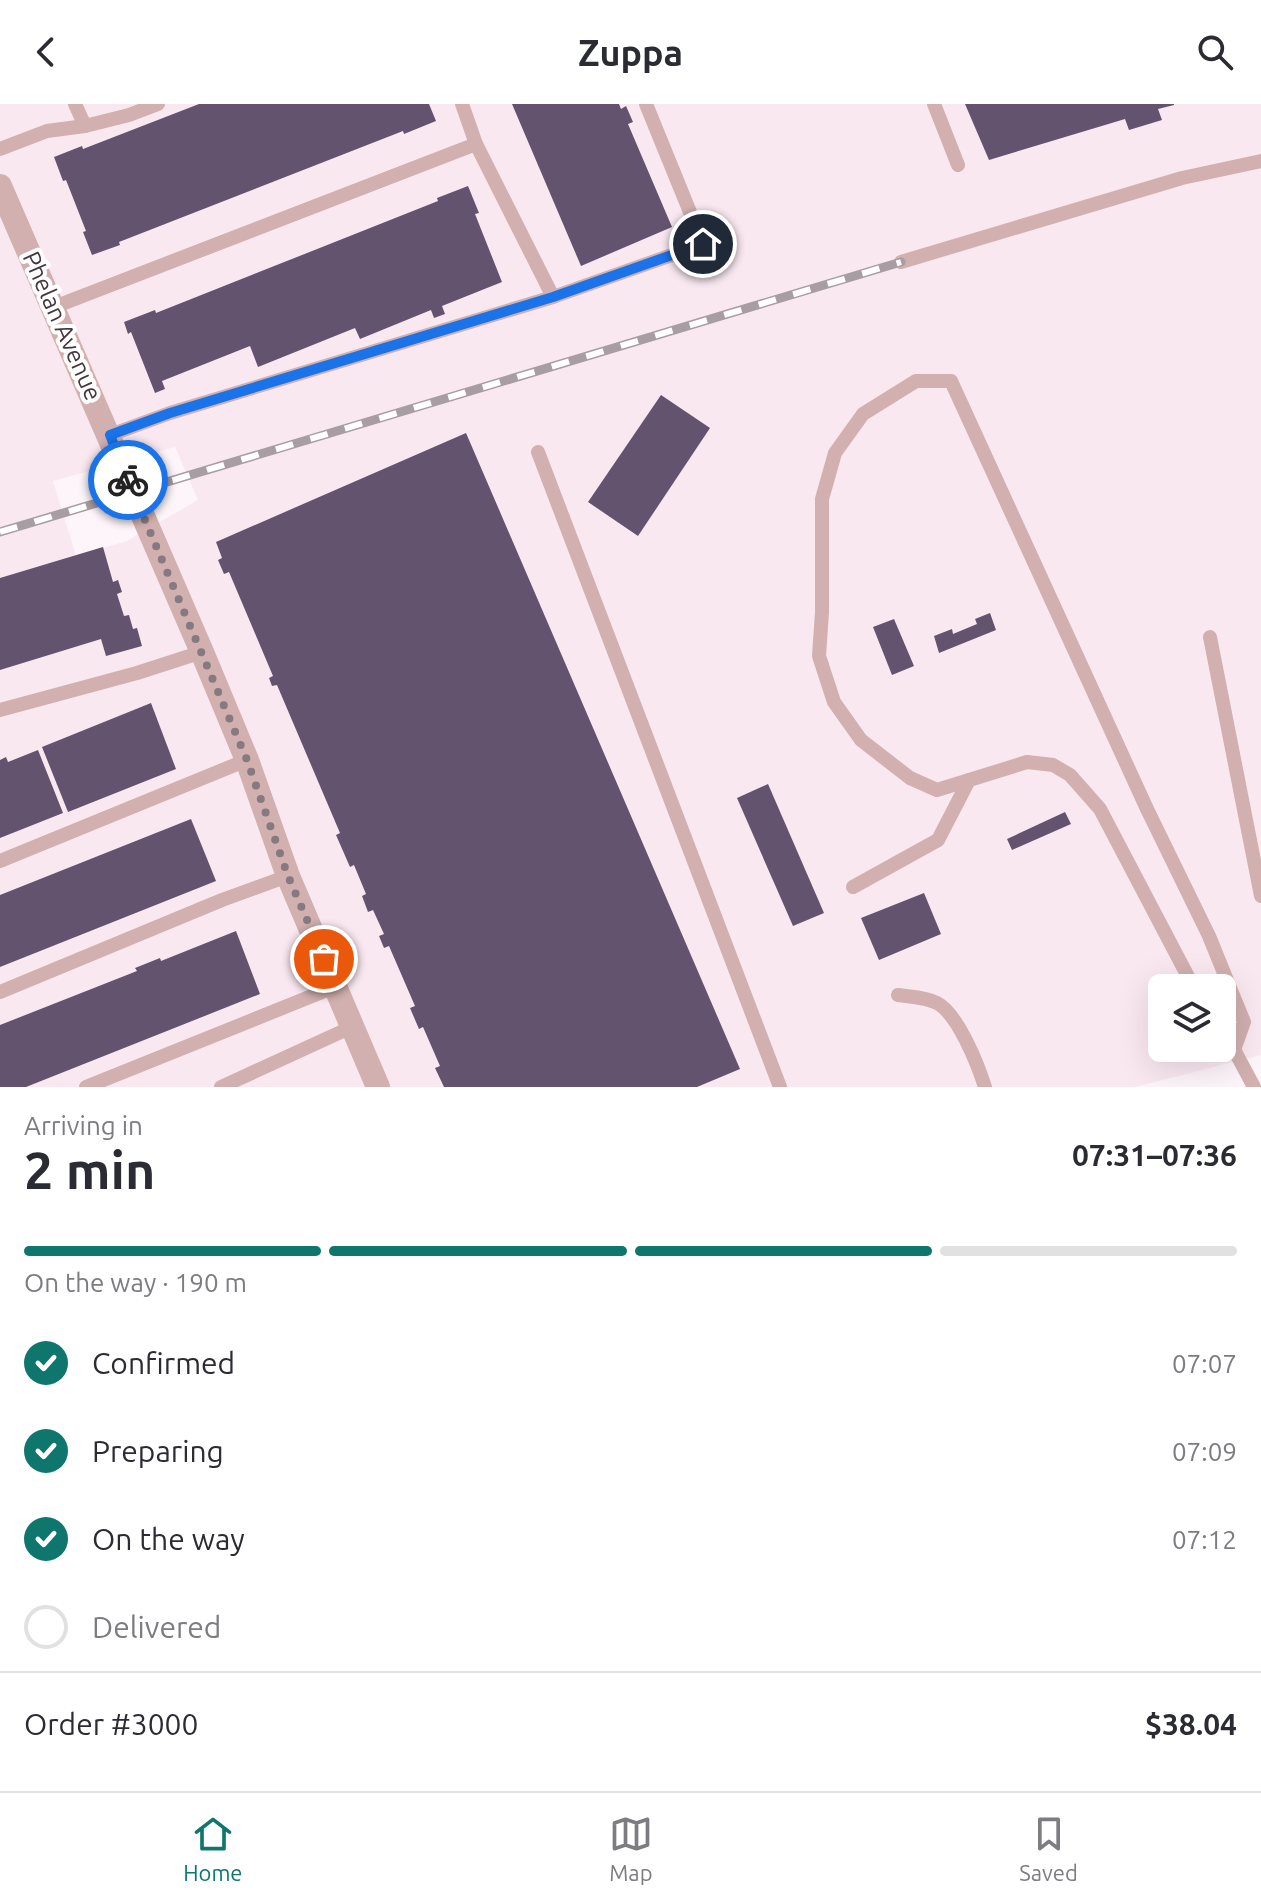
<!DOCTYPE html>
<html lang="en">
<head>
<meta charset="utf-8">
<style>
	:root { --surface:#fff; --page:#f7f7f7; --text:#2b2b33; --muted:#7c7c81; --line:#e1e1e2; --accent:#0f766e }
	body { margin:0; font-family:Ubuntu,sans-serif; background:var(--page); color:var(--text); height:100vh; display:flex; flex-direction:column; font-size:30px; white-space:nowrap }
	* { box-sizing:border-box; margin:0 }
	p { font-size:26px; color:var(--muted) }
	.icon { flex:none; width:44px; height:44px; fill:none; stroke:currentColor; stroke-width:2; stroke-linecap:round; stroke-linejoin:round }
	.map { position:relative; height:983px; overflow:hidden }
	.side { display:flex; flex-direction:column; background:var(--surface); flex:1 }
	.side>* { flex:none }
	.fabs { position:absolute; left:1148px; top:870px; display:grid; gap:16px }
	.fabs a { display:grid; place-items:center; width:88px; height:88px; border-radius:12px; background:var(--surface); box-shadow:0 8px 32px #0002; font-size:40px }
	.pin { position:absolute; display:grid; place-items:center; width:68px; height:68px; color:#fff; margin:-34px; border:4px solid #fff; border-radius:50%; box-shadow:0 2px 8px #0007 }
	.courier { position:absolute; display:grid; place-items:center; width:80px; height:80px; margin:-40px; border:6px solid #1a73e8; border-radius:50%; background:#fff; color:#222; box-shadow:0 2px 10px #0007 }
	.headline em { font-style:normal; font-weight:600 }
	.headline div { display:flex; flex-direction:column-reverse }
	.headline { display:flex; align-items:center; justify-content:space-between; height:136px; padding:0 24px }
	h1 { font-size:52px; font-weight:600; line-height:60px }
	.bar { display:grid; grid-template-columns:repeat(4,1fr); gap:12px 8px; align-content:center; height:96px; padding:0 24px }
	.bar i { height:10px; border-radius:6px; background:var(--line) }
	.bar .current { background:var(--accent) }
	.bar p { grid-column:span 4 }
	.line { display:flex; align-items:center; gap:20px; padding:0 24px; border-top:2px solid var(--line) }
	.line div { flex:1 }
	ol { padding:0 24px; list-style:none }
	li { display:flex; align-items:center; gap:24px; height:88px }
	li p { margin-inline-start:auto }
	li .icon { padding:8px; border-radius:50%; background:var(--accent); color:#fff; stroke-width:4 }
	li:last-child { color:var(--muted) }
	li i { width:44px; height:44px; border:4px solid var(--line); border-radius:50% }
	header { display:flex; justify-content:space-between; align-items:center; height:104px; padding:0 24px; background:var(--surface); font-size:36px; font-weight:600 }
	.tab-bar { display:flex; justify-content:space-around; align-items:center; height:112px; border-top:2px solid var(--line); background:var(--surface); font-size:22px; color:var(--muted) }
	.tab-bar a { display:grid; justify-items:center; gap:4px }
	.tab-bar .current { color:var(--accent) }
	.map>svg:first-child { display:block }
	.built { fill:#fae8f1; fill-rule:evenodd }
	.building { fill:#63536f }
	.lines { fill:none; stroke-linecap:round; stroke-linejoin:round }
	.service { stroke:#d1b0af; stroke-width:14 }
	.tertiary { stroke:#d1b0af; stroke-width:24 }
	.rail-casing { stroke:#a89da3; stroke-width:9 }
	.rail { stroke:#fff; stroke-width:6; stroke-dasharray:18; stroke-linecap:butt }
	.done { stroke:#867a80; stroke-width:8; stroke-dasharray:0 14.4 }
	.route { stroke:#1a73e8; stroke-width:10 }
	.labels { text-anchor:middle; stroke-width:8; stroke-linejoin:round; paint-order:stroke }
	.street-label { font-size:24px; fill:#46373f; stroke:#fff }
</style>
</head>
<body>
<header><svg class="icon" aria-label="back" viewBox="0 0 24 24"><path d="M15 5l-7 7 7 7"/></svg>Zuppa<svg class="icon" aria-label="search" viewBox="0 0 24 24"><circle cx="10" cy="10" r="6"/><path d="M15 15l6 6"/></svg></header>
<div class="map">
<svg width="1261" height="983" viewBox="0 0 1261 983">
	<rect width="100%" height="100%" fill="#fdf5f9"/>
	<path class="built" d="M 0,0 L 1261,0 L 1261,951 L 1135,983 L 0,983 ZM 175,343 L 198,396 L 127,437 L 76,452 L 53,377 ZM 1162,884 L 1222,884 L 1222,944 L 1162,944 Z"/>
	<g class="building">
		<polygon points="199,0 429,0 436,17 404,30 403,27 119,138 120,141 92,151 83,128 86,127 66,76 63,77 54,53 82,42 83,45"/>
		<polygon points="512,0 619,0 621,5 626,2 633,18 628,20 672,123 581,162"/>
		<polygon points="965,0 1174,0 1174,1 1158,5 1162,16 1129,26 1125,15 989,56"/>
		<polygon points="468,82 479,109 475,110 502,178 442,202 445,210 434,214 431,206 360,235 355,224 258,263 250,242 162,277 165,285 155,289 131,228 128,230 124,218 155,206 156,209 438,97 437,94"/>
		<polygon points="661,291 710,324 638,432 588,398"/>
		<polygon points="466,329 740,965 697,983 444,983 435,964 440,962 423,923 419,925 410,904 415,902 389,842 384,844 379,832 384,830 373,806 368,808 362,792 366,790 354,761 350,763 336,731 340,729 277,581 272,582 269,574 273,572 229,468 224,470 218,456 222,454 216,438"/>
		<polygon points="103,443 113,478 118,476 122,488 117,490 124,512 129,511 133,525 137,524 142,542 106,552 101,535 0,566 0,474"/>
		<polygon points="990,509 996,526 939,549 934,532 952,525 953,530 977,520 975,515"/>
		<polygon points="894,515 914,562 892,571 873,523"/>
		<polygon points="151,599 176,665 68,708 42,643"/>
		<polygon points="38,646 63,709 0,734 0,656 6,653 8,658"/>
		<polygon points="768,680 824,809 793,822 737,694"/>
		<polygon points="1065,708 1071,720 1012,746 1007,735"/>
		<polygon points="191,715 216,777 0,863 0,791"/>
		<polygon points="924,789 941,830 879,856 861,814"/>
		<polygon points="236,827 260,890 26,983 0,983 0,921 137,867 135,864 160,854 161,857"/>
	</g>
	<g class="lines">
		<g class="service">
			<polyline points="75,0 85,22"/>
			<polyline points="462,0 476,40"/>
			<polyline points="934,0 958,61"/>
			<polyline points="0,45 47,27 85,22 129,11 158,0"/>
			<polyline points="901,158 1182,74 1261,57"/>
			<polyline points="54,203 476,40 553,193"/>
			<polyline points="110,331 170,309 553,193 703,140 646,0"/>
			<polyline points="538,348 780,983"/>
			<polyline points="1210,533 1261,792"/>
			<polyline points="0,606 137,569 202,548"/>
			<polyline points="0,757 247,656"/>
			<polyline points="853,783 938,736 969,676"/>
			<polyline points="1194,884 1100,705 1070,671 1053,661 1027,658 937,686 910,674 861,636 834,598 819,552 822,508 822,395 835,349 863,310 916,277 951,277 1147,705 1209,832 1244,918 1234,946"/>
			<polyline points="0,888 222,796 288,772"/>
			<path d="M 898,891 C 911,893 925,893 937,899 C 958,910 978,961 985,983"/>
			<polyline points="1222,923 1254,983"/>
			<polyline points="86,983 337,882"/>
			<polyline points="221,983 354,922"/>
		</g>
		<polyline class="tertiary" points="0,82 202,548 247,656 288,772 378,983"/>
		<defs>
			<polyline id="rail" points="0,428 901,158"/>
		</defs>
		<use href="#rail" class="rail-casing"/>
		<use href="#rail" class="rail"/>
	</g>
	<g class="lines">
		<polyline class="done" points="128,376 247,656 288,772 324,855"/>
		<polyline class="route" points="128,376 110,331 170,309 553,193 703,140"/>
	</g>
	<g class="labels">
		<g class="street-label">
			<text transform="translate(62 222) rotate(66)" y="8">Phelan Avenue</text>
		</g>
	</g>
</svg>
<div class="fabs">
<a><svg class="icon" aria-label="layers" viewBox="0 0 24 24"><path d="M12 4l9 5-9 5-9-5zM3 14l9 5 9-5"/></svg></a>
</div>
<div class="pin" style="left:324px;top:855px;background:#ea580c"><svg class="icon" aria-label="bag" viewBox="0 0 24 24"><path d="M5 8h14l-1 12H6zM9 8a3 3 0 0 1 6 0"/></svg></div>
<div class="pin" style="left:703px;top:140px;background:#1f2937"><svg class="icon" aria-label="home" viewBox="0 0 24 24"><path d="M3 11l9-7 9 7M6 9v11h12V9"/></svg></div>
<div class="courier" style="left:128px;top:376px"><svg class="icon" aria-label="bike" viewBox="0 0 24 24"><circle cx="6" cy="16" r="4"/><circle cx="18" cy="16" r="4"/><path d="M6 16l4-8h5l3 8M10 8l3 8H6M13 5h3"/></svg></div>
</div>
<section class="side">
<div class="headline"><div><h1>2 min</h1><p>Arriving in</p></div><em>07:31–07:36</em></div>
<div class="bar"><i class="current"></i><i class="current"></i><i class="current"></i><i></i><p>On the way · 190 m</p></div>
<ol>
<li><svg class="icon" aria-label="check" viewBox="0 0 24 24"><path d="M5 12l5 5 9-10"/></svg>Confirmed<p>07:07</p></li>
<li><svg class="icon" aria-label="check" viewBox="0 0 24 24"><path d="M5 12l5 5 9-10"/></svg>Preparing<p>07:09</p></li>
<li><svg class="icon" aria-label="check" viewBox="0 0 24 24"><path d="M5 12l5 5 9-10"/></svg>On the way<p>07:12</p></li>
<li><i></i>Delivered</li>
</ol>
<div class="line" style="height:104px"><div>Order #3000</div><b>$38.04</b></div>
</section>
<nav class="tab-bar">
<a class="current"><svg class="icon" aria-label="home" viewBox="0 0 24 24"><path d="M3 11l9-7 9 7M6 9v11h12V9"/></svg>Home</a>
<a><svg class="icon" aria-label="map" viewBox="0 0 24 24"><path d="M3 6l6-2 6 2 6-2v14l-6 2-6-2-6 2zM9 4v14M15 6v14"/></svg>Map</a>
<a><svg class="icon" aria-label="saved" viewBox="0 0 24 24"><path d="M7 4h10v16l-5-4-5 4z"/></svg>Saved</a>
</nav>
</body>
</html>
